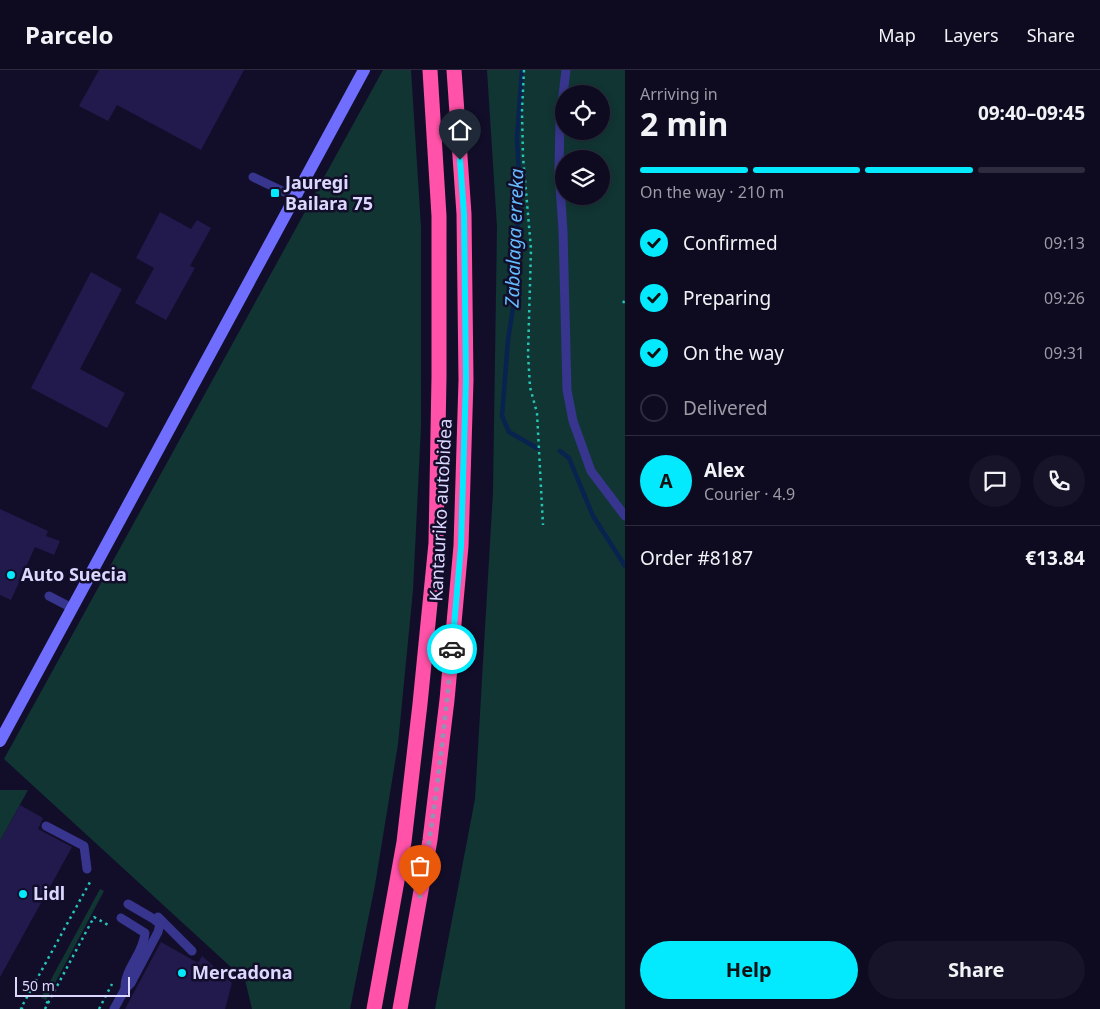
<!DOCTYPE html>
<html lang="en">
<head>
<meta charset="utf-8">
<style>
	:root { --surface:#0e0a20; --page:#171329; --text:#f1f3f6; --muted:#9b9aa5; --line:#2e2b3e; --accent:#03eaff }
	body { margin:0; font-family:"Noto Sans",sans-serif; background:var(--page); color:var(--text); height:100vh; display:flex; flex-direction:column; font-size:19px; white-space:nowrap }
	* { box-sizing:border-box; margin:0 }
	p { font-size:16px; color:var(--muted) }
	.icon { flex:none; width:28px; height:28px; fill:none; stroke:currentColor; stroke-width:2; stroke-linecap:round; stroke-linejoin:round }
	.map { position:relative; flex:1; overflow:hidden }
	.details { display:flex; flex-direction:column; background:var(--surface); width:475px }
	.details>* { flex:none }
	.fabs { position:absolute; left:555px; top:15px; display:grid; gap:10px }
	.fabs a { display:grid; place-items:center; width:55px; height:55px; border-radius:50%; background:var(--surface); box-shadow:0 2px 8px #0003,0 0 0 1px var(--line); font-size:25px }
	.scale { position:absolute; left:15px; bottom:12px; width:115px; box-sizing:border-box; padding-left:5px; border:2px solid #dbd7ff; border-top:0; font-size:14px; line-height:18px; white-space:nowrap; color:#dbd7ff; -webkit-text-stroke:4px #120e2a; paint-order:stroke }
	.pin { position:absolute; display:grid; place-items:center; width:42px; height:42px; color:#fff; margin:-51px -21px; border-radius:50% 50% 50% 0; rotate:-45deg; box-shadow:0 0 5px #0007 }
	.pin .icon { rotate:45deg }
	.courier { position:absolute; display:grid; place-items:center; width:50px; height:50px; margin:-25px; border:4px solid #03eaff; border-radius:50%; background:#fff; color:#222; box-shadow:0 1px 6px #0007 }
	.summary em { font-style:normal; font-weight:700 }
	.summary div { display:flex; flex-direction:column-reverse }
	.summary { display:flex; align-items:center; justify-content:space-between; height:85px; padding:0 15px }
	h1 { font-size:32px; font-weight:700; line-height:38px }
	.bar { display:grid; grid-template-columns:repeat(4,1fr); gap:8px 5px; align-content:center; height:60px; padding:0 15px }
	.bar i { height:6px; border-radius:4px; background:var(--line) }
	.bar .on { background:var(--accent) }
	.bar p { grid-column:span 4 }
	.line { display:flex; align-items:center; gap:12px; padding:0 15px; border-top:1px solid var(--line) }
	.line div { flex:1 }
	.round { display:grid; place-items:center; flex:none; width:52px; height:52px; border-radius:26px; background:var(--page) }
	ol { padding:0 15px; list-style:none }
	li { display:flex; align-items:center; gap:15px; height:55px }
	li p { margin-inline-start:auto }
	li .icon { padding:5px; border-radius:50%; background:var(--accent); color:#111; stroke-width:4 }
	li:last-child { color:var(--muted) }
	li i { width:28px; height:28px; border:2px solid var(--line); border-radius:50% }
	.primary-button { display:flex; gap:10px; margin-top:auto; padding:10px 15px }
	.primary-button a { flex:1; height:58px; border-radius:30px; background:var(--accent); color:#111; font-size:20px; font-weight:700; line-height:58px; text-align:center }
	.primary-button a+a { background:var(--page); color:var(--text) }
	header { display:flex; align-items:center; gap:30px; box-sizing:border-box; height:70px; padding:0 25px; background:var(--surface); border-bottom:1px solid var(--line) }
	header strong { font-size:24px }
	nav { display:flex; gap:28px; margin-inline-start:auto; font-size:18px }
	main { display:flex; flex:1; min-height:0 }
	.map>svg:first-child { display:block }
	.green { fill:#113533; fill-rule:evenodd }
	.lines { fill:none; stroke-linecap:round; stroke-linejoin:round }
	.stream { stroke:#08234f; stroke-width:4.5 }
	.building { fill:#22194d }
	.path { stroke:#25c5b8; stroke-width:2.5; stroke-dasharray:2.5 4; stroke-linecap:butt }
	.lane { stroke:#37358d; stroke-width:9 }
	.secondary { stroke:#6f6eff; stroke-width:12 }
	.highway { stroke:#ff52a8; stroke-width:15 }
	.done { stroke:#9591b4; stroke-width:5; stroke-dasharray:0 9 }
	.route { stroke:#03eaff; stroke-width:6 }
	.poi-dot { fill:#03eaff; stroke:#120e2a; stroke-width:2 }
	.labels { text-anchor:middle; stroke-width:5; stroke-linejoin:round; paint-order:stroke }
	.poi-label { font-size:18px; font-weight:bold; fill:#dbd7ff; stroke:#120e2a; text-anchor:start }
	.street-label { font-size:18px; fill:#dbd7ff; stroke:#120e2a }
	.water-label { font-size:19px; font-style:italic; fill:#65bbff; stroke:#120e2a }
</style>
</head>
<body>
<header>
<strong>Parcelo</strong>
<nav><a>Map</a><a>Layers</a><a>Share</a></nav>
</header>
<main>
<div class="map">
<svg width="625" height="939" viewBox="0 0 625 939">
	<rect width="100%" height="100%" fill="#120e2a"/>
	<g class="green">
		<polygon points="383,0 411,0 421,157 421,357 413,520 398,674 375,815 350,939 252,939 245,910 4,689"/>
		<path d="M 487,0 L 625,0 L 625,939 L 435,939 L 475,729 L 493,422 L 497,157 ZM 564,24 L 601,24 L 601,61 L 564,61 ZM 564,89 L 601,89 L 601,126 L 564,126 Z"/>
		<polygon points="0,720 28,720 0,771"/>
		<polygon points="100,819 104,821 46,930 41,928"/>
	</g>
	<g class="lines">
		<g class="stream">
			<polyline points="522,0 517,68 519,107 516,219 508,270 502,346 509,362 537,378"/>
			<polyline points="560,381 569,388 593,446 625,496"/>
		</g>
	</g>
	<g class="building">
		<polygon points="99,0 244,0 201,80 117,35 108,51 79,36"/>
		<polygon points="160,142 191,159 197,150 211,158 190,196 195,198 166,250 135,233 154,198 136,188"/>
		<polygon points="91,202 122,219 80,299 125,323 107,358 31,318"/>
		<polygon points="0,439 48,461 46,466 60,471 54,485 35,477 11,530 0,525"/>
		<polygon points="20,735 43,748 38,759 72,777 0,907 0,771"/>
		<polygon points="161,872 198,893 202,886 232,913 225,939 125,939"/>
	</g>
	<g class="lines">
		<g class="path">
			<polyline points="524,0 522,41 523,87 531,179 528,284 530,317 537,343 543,455"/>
			<polyline points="623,233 625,230"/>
			<polyline points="48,933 94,847 108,855"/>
			<polyline points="23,939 21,938 90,812"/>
			<polyline points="45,939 48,933 45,931"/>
			<polyline points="99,939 112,914"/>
		</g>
		<g class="lane">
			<polyline points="566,0 560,50 559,100 563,161 567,320 573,351 591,401 625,446"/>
			<polyline points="253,107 295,127"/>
			<polyline points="49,526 72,538"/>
			<polyline points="46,756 84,776 87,799"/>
			<polyline points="158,847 192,881"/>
			<path d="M 121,848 L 145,863 C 144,883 124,899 125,919"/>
			<polyline points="114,939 125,919 131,913 158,862 160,854 152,848 128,834"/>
		</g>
		<polyline class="secondary" points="0,671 364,0"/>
		<g class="highway">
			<polyline points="374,939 404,772 420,634 436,473 439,307 439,146 430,0"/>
			<polyline points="400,939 430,770 447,630 461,476 466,310 464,144 454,0"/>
		</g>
	</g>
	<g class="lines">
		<path class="done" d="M 420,826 C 435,744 444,662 452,579"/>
		<polyline class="route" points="452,579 461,476 466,310 464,144 460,90"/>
	</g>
	<g class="poi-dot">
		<rect x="270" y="118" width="10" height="10" rx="2.5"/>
		<circle cx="11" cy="505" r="5"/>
		<circle cx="23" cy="824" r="5"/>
		<circle cx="182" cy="903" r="5"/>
	</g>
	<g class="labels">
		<g class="poi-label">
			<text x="285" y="119">Jauregi<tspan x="285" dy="21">Bailara 75</tspan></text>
			<text x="21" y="511">Auto Suecia</text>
			<text x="33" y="830">Lidl</text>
			<text x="192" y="909">Mercadona</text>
		</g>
		<g class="street-label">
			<text transform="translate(441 440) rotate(-87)" y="6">Kantauriko autobidea</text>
		</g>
		<g class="water-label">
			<text transform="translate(514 168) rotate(-88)" y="7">Zabalaga erreka</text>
		</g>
	</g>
</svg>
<div class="fabs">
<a><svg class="icon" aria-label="locate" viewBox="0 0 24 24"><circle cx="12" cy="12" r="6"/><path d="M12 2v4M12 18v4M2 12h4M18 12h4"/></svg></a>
<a><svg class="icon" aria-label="layers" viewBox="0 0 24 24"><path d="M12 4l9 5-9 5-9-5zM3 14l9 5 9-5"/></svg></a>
</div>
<div class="scale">50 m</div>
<div class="pin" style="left:420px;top:826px;background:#ea580c"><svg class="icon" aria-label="bag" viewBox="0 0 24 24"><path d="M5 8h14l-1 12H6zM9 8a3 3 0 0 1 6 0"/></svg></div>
<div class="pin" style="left:460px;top:90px;background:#1f2937"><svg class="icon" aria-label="home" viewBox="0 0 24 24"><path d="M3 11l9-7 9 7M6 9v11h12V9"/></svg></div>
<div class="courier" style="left:452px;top:579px"><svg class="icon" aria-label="car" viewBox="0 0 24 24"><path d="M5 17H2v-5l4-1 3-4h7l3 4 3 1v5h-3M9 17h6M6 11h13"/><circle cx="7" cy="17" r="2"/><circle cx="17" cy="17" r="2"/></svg></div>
</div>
<section class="details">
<div class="summary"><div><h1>2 min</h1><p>Arriving in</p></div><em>09:40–09:45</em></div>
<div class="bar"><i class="on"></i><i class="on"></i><i class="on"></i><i></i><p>On the way · 210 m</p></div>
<ol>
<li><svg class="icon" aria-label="check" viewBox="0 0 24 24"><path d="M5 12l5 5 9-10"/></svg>Confirmed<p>09:13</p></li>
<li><svg class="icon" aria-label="check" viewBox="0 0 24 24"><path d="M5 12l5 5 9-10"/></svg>Preparing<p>09:26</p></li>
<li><svg class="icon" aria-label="check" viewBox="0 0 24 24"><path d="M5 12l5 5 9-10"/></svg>On the way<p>09:31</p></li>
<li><i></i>Delivered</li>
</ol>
<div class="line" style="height:90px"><b class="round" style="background:var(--accent);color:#111">A</b><div><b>Alex</b><p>Courier · 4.9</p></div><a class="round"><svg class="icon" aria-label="chat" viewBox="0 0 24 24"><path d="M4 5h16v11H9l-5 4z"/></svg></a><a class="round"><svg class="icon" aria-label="phone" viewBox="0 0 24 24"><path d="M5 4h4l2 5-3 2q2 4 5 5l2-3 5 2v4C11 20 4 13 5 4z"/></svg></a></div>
<div class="line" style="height:65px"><div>Order #8187</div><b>€13.84</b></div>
<div class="primary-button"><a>Help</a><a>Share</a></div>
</section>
</main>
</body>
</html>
